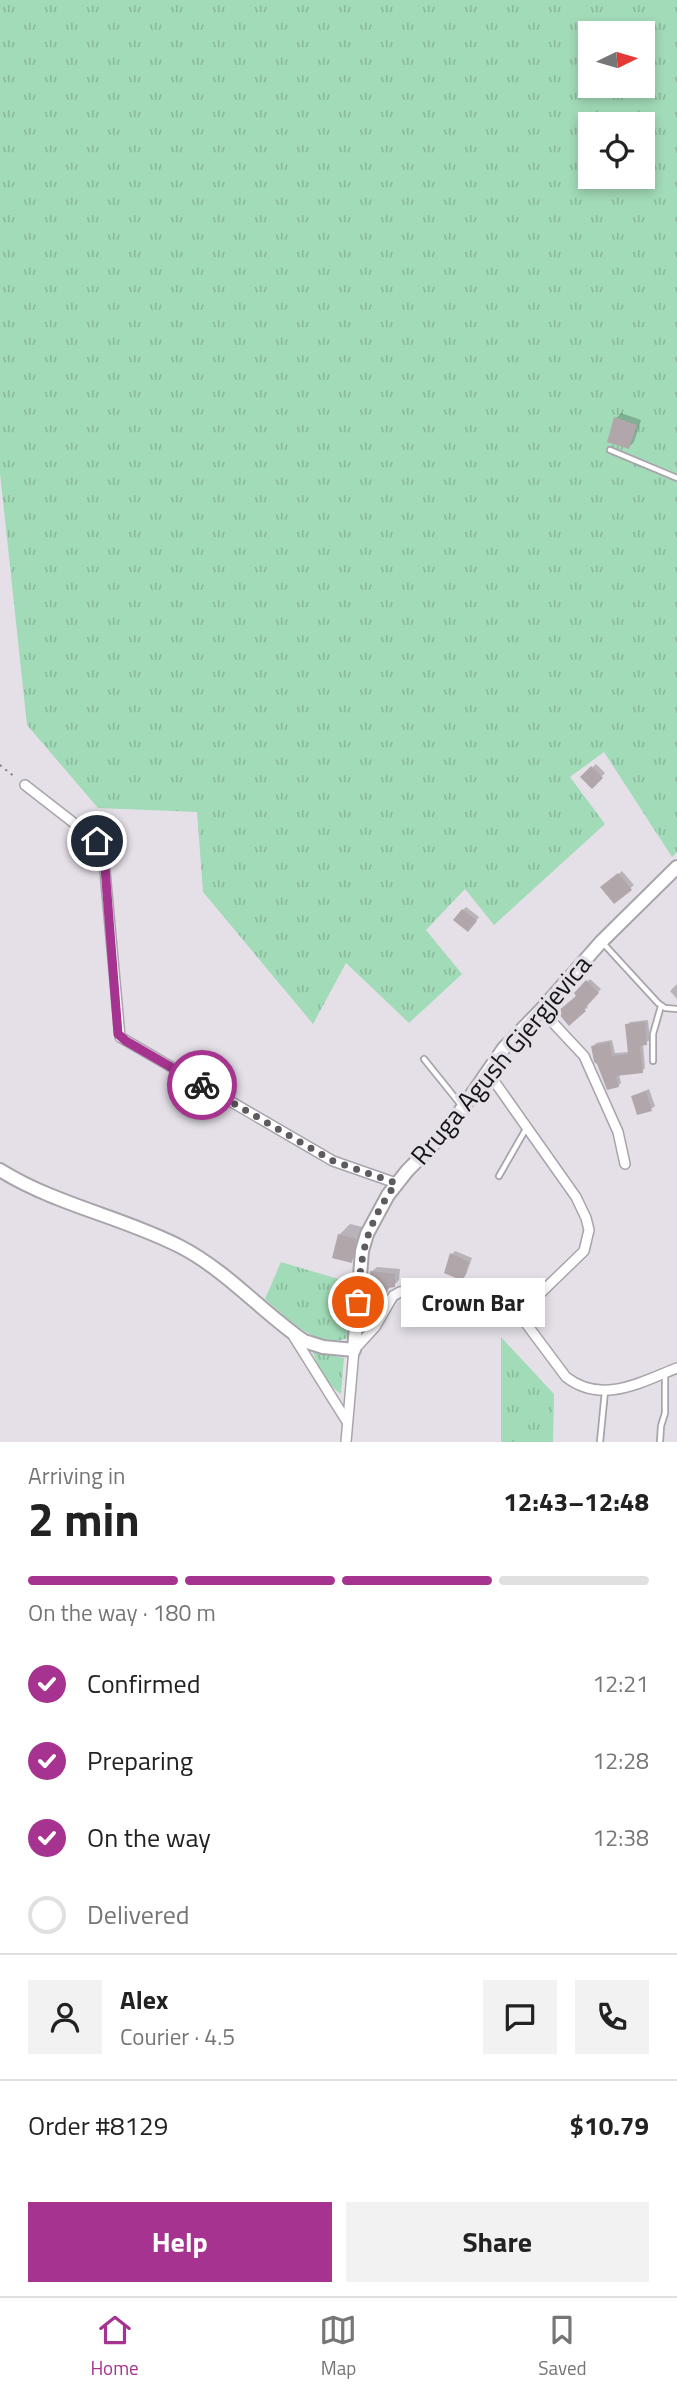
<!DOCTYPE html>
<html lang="en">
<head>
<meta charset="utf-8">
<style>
	:root { --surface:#fff; --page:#f2f2f2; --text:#222; --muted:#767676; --line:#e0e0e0; --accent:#a6338f }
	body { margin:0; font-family:"Titillium Web",sans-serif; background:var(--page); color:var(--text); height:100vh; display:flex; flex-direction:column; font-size:26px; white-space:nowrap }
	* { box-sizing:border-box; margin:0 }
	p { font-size:23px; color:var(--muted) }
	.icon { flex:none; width:38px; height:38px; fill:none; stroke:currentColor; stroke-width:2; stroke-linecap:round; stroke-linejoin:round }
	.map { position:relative; height:1442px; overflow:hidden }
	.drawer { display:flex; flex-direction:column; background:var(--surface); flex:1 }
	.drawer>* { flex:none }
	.needle { width:46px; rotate:85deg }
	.buttons { position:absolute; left:578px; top:21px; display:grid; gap:14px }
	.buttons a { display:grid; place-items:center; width:77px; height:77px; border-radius:0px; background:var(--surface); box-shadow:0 4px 10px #0003; font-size:35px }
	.pin { position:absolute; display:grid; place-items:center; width:60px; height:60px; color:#fff; margin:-30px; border:4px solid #fff; border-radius:50%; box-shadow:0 2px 7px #0007 }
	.courier { position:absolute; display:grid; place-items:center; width:70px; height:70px; margin:-35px; border:5px solid #a6338f; border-radius:50%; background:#fff; color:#222; box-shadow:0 2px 9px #0007 }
	.bubble { position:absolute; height:49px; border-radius:0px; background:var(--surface); box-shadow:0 4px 10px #0003; font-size:23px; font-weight:700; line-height:49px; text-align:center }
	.overview em { font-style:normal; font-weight:700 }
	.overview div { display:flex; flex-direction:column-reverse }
	.overview { display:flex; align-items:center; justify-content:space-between; height:119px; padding:0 28px }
	h1 { font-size:46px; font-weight:700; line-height:52px }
	.bar { display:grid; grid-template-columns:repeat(4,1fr); gap:10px 7px; align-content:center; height:84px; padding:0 28px }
	.bar i { height:9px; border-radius:5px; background:var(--line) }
	.bar .selected { background:var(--accent) }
	.bar p { grid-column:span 4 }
	.line { display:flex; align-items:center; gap:18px; padding:0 28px; border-top:2px solid var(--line) }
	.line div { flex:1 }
	.round { display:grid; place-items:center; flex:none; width:74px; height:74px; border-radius:0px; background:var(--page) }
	ol { padding:0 28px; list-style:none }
	li { display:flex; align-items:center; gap:21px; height:77px }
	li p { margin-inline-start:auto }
	li .icon { padding:7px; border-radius:50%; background:var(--accent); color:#fff; stroke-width:4 }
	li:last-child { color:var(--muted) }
	li i { width:38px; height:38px; border:4px solid var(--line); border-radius:50% }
	.cta { display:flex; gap:14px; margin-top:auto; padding:14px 28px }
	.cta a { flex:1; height:80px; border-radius:0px; background:var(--accent); color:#fff; font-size:28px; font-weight:700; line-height:80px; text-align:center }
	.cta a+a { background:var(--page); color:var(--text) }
	.tab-bar { display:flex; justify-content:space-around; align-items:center; height:98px; border-top:2px solid var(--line); background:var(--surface); font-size:19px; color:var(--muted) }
	.tab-bar a { display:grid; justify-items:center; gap:4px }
	.tab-bar .selected { color:var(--accent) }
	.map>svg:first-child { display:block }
	.grass { fill:url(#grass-tufts); fill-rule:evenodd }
	.shadow { fill:#0003 }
	.building { fill:#b1a7ab }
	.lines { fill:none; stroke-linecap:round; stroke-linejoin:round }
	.service-casing { stroke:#a9a4ac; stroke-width:8 }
	.minor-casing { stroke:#a9a4ac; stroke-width:12 }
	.secondary-casing { stroke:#a9a4ac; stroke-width:16 }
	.path { stroke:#7c797e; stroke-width:2; stroke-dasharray:2 5; stroke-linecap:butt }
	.service { stroke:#fff; stroke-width:4.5 }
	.minor { stroke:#fff; stroke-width:9 }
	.secondary { stroke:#fff; stroke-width:12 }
	.done { stroke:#5e5b60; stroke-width:7; stroke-dasharray:0 12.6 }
	.route { stroke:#a6338f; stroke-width:9 }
	.labels { text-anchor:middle; stroke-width:7; stroke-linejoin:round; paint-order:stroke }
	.street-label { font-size:26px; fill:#161417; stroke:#e5e0e8 }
</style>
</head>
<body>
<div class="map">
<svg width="677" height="1442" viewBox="0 0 677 1442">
	<defs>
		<pattern id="grass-tufts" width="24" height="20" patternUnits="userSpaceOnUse" patternTransform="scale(1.75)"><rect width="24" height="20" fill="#a2dbb8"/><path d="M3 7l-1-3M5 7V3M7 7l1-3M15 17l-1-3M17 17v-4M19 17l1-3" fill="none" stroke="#8bbb9d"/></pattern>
	</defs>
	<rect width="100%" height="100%" fill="#e5e0e8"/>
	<g class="grass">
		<path d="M 0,0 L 677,0 L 677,852 L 672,857 L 604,752 L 570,777 L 605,824 L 494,925 L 465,889 L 426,930 L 462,974 L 409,1023 L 346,963 L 313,1024 L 203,892 L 197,812 L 98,808 L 27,725 L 0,473 ZM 590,33 L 642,33 L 642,86 L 590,86 ZM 590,124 L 642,124 L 642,177 L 590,177 Z"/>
		<path d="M 281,1262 L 352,1283 L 347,1338 C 318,1351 285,1316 265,1299 Z"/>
		<polygon points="501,1337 554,1394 553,1442 501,1442"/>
		<path d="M 317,1352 L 344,1358 L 341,1394 C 328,1386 319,1367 313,1353 Z"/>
	</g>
	<g class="shadow">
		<polygon points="621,413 641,420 634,442 629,447 616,418"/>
		<polygon points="596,764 605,773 592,787 582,777"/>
		<polygon points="622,871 634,885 615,902 603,888"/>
		<polygon points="466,907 479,917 471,927 463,910"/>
		<polygon points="590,979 601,989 586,1005 588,1007 569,1023 579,996 576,993"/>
		<polygon points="677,984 677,999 670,991"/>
		<polygon points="648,1020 650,1040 643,1044 645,1068 642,1071 619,1074 621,1083 618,1086 593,1047 596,1043 612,1040 615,1053 630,1052 627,1025 630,1022"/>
		<polygon points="649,1089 655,1106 651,1109 633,1096"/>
		<polygon points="350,1224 367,1228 362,1250 351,1261 339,1235"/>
		<polygon points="455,1251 472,1258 466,1275 463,1278 452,1254"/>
		<polygon points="377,1267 400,1269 399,1280 394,1285 390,1286 384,1298 379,1304 371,1272"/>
	</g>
	<g class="building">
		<polygon points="614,417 637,425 629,449 607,442"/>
		<polygon points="591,766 603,778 592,789 580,777"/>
		<polygon points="618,873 632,890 614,904 600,887"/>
		<polygon points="462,909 477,921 468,932 453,920"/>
		<polygon points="586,980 599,993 584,1009 586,1011 569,1026 557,1012 576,996 574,993"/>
		<polygon points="645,1022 647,1045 640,1046 643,1073 616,1076 619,1087 607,1090 597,1064 594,1062 591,1046 610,1042 612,1056 628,1054 625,1024"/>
		<polygon points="646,1091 652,1111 637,1115 631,1096"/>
		<polygon points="338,1234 356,1239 352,1263 332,1258"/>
		<polygon points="450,1253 469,1262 463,1281 444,1273"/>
		<polygon points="370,1271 395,1274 395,1287 388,1288 379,1306 367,1304"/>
	</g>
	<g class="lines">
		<defs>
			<g id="service">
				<polyline points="610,450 677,478"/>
				<polyline points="602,942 658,1003 665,1008 677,1009"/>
				<polyline points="424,1059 461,1105"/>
				<polyline points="653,1061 653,1034 661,1006"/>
				<polyline points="499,1176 527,1127"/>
				<polyline points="600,1442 605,1391"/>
				<polyline points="660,1442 661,1426 665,1413 665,1373"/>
			</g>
			<g id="minor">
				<polyline points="25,785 97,841 103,849 120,1037 333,1161 396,1183"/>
				<polyline points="541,1010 584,1056 618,1132 625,1164"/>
				<polyline points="487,1071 576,1197 586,1218 589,1230 584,1251 519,1314"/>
				<polyline points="294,1337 346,1420"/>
				<path d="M 346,1442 L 354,1350 L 375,1327 L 393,1296 L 400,1292 L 416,1289 L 478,1294 L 493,1299 L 519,1314 L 566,1377 C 602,1405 641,1382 677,1368"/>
			</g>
			<path id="secondary" d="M 0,1170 C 56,1205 123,1217 181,1247 C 227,1271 262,1312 304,1341 L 323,1347 L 354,1350 L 362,1251 L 367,1234 L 388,1195 L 407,1171 L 448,1129 L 504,1048 L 541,1010 L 601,942 L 677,867"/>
		</defs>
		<use href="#service" class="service-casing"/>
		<use href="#minor" class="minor-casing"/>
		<use href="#secondary" class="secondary-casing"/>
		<polyline class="path" points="0,765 16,778"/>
		<use href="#service" class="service"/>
		<use href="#minor" class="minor"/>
		<use href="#secondary" class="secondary"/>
	</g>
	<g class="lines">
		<path class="done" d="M 202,1085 L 333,1161 L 396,1183 C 366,1227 361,1249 358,1302"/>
		<polyline class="route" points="97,841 103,849 104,855 118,1034 126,1041 202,1085"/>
	</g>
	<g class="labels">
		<g class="street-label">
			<text transform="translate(501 1060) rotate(-50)" y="9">Rruga Agush Gjergjevica</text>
		</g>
	</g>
</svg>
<div class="buttons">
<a><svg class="needle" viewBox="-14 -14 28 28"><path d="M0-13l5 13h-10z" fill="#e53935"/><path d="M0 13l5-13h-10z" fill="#767676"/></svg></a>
<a><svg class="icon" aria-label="locate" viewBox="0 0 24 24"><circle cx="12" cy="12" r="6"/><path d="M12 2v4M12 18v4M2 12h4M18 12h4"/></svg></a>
</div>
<div class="pin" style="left:358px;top:1302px;background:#ea580c"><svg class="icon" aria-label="bag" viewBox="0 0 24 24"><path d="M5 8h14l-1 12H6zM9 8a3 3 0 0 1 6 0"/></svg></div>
<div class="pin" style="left:97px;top:841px;background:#1f2937"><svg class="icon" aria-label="home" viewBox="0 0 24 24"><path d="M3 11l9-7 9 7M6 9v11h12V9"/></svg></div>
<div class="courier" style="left:202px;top:1085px"><svg class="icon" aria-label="bike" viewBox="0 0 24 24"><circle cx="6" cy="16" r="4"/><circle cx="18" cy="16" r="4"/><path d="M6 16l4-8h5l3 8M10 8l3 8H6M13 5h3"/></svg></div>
<div class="bubble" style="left:401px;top:1278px;width:144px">Crown Bar</div>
</div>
<section class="drawer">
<div class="overview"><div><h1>2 min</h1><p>Arriving in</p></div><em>12:43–12:48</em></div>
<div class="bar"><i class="selected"></i><i class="selected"></i><i class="selected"></i><i></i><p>On the way · 180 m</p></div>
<ol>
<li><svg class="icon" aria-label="check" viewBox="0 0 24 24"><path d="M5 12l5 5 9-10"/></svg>Confirmed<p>12:21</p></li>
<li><svg class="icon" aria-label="check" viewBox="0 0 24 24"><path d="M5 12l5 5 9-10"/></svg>Preparing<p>12:28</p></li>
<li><svg class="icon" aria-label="check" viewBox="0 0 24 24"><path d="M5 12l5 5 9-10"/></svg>On the way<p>12:38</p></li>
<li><i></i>Delivered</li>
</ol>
<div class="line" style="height:126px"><a class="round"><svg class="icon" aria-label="person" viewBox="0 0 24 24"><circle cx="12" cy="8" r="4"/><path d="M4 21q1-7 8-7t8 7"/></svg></a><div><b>Alex</b><p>Courier · 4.5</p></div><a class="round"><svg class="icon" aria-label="chat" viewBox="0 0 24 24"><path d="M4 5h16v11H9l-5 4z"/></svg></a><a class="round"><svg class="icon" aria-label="phone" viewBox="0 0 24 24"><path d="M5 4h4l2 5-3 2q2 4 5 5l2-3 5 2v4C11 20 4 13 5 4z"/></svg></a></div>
<div class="line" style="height:91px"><div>Order #8129</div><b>$10.79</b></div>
<div class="cta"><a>Help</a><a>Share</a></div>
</section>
<nav class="tab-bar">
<a class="selected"><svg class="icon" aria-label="home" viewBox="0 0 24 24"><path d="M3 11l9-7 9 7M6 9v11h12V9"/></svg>Home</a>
<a><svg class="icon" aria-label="map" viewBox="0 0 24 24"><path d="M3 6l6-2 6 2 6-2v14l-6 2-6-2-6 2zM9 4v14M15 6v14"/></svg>Map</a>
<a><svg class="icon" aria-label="saved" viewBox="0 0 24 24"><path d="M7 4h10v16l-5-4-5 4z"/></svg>Saved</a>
</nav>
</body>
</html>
